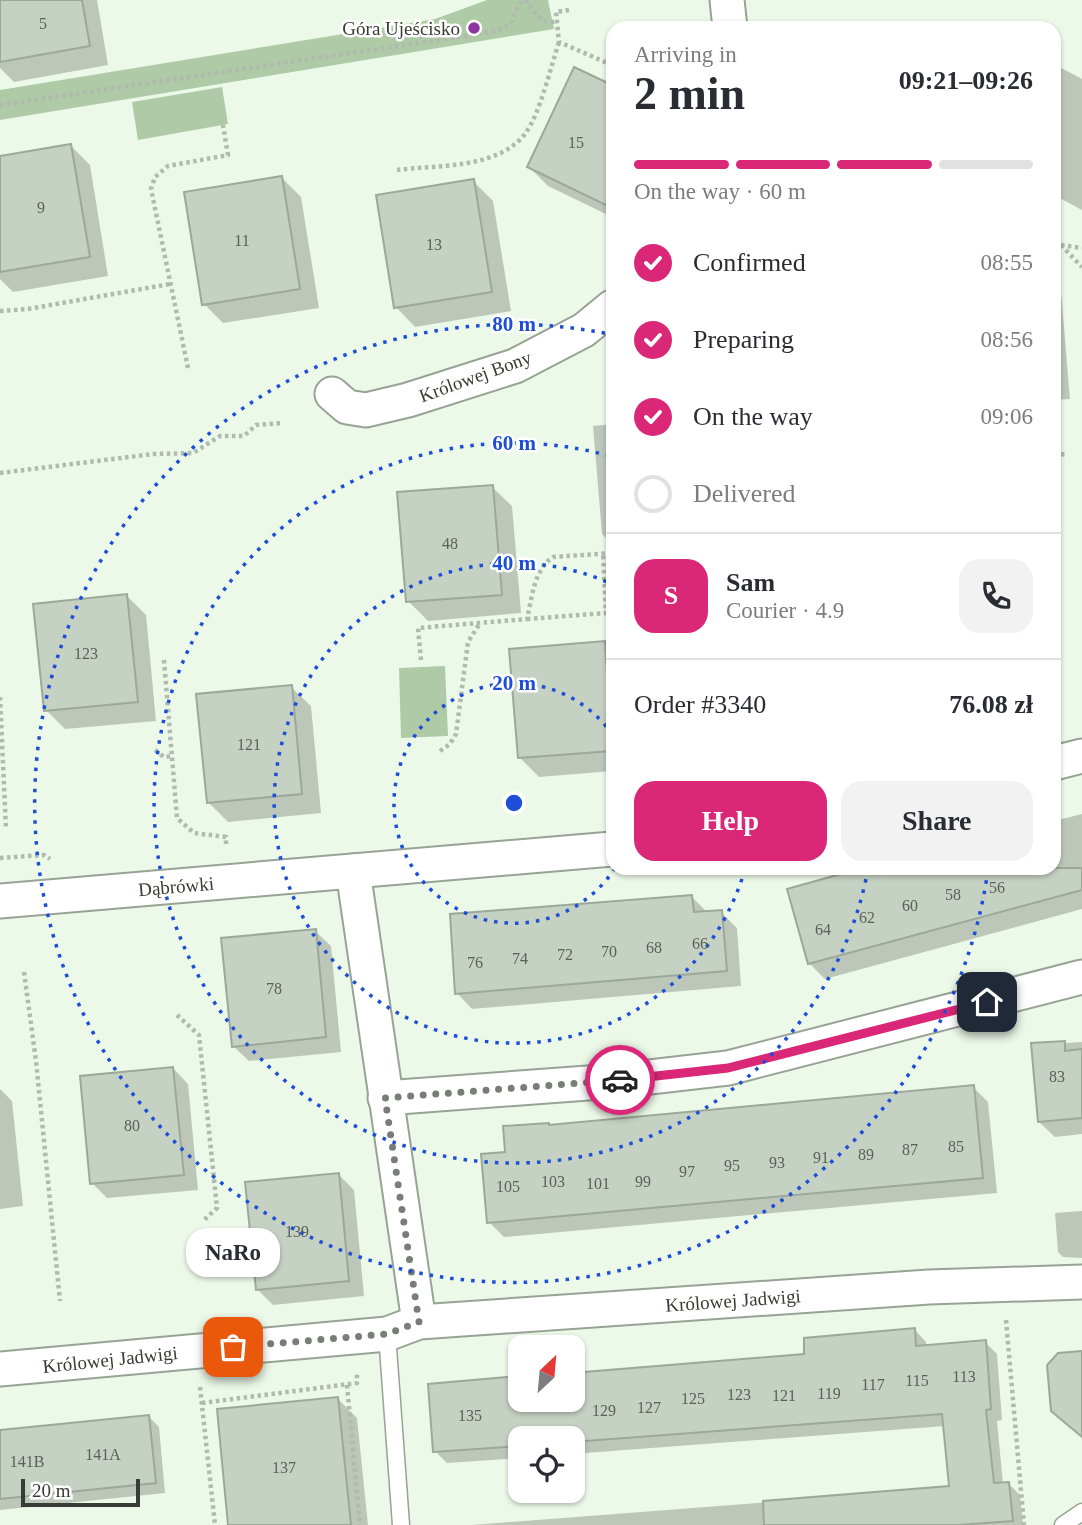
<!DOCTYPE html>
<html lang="en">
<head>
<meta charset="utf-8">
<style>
	:root { --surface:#fff; --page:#f2f2f3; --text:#2b2b33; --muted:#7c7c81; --line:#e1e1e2; --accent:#db2777 }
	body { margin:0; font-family:"Times New Roman",serif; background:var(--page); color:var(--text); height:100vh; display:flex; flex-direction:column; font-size:26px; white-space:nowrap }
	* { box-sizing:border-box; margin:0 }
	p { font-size:23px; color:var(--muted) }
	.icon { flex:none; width:38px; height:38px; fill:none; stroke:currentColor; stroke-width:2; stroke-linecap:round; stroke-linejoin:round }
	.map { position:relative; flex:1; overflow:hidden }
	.sheet { position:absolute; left:606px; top:21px; width:455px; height:854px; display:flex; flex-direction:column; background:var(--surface); border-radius:21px; box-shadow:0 2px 5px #0004 }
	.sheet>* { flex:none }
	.needle { width:46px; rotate:26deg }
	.buttons { position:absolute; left:508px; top:1335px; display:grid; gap:14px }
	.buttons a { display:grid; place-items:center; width:77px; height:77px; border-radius:14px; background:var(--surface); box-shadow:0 2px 5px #0004; font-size:35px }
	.scale { position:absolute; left:21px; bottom:18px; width:119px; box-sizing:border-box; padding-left:7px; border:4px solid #373c36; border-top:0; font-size:19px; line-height:24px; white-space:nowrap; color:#373c36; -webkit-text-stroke:5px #fff; paint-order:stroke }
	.pin { position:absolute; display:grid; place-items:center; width:60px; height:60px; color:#fff; margin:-30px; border-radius:14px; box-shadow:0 4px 10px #0006 }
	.courier { position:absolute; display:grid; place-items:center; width:70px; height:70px; margin:-35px; border:5px solid #db2777; border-radius:50%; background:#fff; color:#222; box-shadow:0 2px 9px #0007 }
	.bubble { position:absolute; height:49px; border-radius:21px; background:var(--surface); box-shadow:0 2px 5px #0004; font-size:23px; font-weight:700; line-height:49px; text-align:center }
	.summary em { font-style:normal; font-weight:700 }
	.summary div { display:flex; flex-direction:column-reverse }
	.summary { display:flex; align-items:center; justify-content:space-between; height:119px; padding:0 28px }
	h1 { font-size:46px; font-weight:700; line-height:52px }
	.bar { display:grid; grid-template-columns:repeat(4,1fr); gap:10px 7px; align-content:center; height:84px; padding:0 28px }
	.bar i { height:9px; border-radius:5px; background:var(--line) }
	.bar .selected { background:var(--accent) }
	.bar p { grid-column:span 4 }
	.line { display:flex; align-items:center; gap:18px; padding:0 28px; border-top:2px solid var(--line) }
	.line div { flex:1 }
	.round { display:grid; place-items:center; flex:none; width:74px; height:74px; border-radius:21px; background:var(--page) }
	ol { padding:0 28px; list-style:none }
	li { display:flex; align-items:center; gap:21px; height:77px }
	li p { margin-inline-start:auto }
	li .icon { padding:7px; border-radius:50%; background:var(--accent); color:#fff; stroke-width:4 }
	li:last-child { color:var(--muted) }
	li i { width:38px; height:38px; border:4px solid var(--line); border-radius:50% }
	.button { display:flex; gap:14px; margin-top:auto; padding:14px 28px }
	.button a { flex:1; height:80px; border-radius:21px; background:var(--accent); color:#fff; font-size:28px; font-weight:700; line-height:80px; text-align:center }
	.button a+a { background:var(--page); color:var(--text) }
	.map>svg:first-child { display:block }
	.green { fill:#aecaa7 }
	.shadow { fill:#0003 }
	.building { fill:#c5d1c2; stroke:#9ca899; stroke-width:2 }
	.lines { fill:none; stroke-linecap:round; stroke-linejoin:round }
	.lane-casing { stroke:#97a395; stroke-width:19 }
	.street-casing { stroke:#97a395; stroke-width:37 }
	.path { stroke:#b0baae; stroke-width:4.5; stroke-dasharray:3.5 3.5; stroke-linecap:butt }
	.lane { stroke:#fff; stroke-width:16 }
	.street { stroke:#fff; stroke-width:33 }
	.done { stroke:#767e75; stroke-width:7; stroke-dasharray:0 12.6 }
	.route { stroke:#db2777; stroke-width:9 }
	.ring { fill:none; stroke:#1d4ed8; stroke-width:3.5; stroke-dasharray:3.5 7 }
	.poi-dot { fill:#8e36a3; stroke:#fff; stroke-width:2.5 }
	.labels { text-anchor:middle; stroke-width:5; stroke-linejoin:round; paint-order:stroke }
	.number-label { font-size:16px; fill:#5a6159 }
	.poi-label { font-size:19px; fill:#373c36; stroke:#fff; text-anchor:end }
	.street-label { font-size:19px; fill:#373c36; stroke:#fff }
	.centre { fill:#1d4ed8; stroke:#fff; stroke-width:3.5 }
	.ring-label { font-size:21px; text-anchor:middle; font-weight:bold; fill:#1d4ed8; stroke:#fff; stroke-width:5; stroke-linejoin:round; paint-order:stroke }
</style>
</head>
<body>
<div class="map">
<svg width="1082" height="1525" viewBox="0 0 1082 1525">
	<rect width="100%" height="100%" fill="#ecf9e9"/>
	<g class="green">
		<polygon points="487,0 548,0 554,29 0,120 0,90 435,19"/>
		<polygon points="222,87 228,124 138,140 132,102"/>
		<polygon points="445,666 448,736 401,738 399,668"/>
	</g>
	<g class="shadow">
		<polygon points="0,0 97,0 108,65 14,82 0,68"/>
		<polygon points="1054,64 1082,79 1082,210 1054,195"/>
		<polygon points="575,69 612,87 612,217 548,186 529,167"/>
		<polygon points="71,146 90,165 108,276 13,292 0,279 0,158"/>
		<polygon points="281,177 301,197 319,308 223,323 204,304"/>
		<polygon points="473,181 493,201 511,311 415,327 396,307"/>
		<polygon points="1054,284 1061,291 1070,399 1054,400"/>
		<polygon points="612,424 612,544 602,534 593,426"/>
		<polygon points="492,487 512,506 521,613 428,621 408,601"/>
		<polygon points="127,596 146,615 156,721 65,729 46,710"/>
		<polygon points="604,643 612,651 612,771 539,777 519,757"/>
		<polygon points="291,687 311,706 321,813 228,822 209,803"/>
		<polygon points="1082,814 1082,909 825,979 810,964 790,890 875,868 1054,868 1054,821"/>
		<polygon points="692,897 707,912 721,912 737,928 741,986 472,1009 457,993"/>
		<polygon points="315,931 331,946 341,1052 249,1061 233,1046"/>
		<polygon points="1082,1042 1082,1134 1055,1137 1039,1122 1033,1045"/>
		<polygon points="173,1068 188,1084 198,1190 107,1198 92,1183"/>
		<polygon points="973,1087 988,1102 997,1193 504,1237 489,1222 507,1154 550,1127"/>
		<polygon points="0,1089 12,1101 23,1206 0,1209"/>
		<polygon points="338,1174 354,1190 364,1296 273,1305 257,1289"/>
		<polygon points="1082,1211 1082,1258 1063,1257 1058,1252 1055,1213"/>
		<polygon points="915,1330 926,1342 927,1347 985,1342 997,1354 1002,1420 997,1421 1003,1484 1009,1484 1020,1495 1023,1525 472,1525 951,1488 945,1426 572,1454 572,1438 520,1438 520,1458 447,1463 435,1451 514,1379 512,1358 520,1357 520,1400 572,1400 806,1355"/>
		<polygon points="338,1399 357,1418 368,1525 230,1525"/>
		<polygon points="149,1417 159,1427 165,1493 0,1510 0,1432"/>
	</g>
	<g class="building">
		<polygon points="0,0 82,0 90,46 0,62"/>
		<polygon points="574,67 612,85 612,208 527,167"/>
		<polygon points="71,144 90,257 0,272 0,156"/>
		<polygon points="282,176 300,289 202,305 184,192"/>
		<polygon points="474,179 492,292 394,308 376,195"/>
		<polygon points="493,485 502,595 406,602 397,492"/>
		<polygon points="127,594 138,702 44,711 33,604"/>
		<polygon points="605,641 612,751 518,758 509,649"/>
		<polygon points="292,685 302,794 207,803 196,694"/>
		<polygon points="862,868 1082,868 1082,890 808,964 787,889"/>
		<polygon points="692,895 694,912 722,910 727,971 455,994 450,914"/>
		<polygon points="316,929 326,1037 232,1047 221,938"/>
		<polygon points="1065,1041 1065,1051 1082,1049 1082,1118 1038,1122 1031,1043"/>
		<polygon points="173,1067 184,1175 90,1184 80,1076"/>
		<polygon points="974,1085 983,1178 487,1223 481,1154 505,1152 503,1126 549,1123 549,1125"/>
		<polygon points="339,1173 349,1281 256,1290 245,1182"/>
		<polygon points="915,1328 916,1346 986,1340 991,1409 986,1410 994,1483 1009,1482 1013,1521 958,1525 764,1525 763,1501 949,1486 942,1414 572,1442 572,1438 520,1438 520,1446 433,1452 428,1384 520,1376 520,1400 572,1400 572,1373 804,1354 804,1338"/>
		<polygon points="1082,1351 1082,1437 1051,1411 1047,1365 1058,1353"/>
		<polygon points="338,1397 351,1525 228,1525 217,1409"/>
		<polygon points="149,1415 156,1483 0,1499 0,1430"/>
	</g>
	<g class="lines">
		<defs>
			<g id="lane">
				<polyline points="387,1334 401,1525"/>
				<polyline points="1063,1525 1082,1512"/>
			</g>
			<g id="street">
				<polyline points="727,0 730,28"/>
				<polyline points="332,394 347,407 366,410 408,400 515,366 584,330 612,307"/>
				<polyline points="1054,763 1082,756"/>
				<polyline points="353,871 419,1322"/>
				<polyline points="0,901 612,849"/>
				<polyline points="385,1098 615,1081 728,1068 1082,977"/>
				<polyline points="0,1369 387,1334 419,1322 929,1287 1082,1282"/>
			</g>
		</defs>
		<use href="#lane" class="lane-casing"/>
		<use href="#street" class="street-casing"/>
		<g class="path">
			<path d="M 525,0 C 535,11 541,26 557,21"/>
			<polyline points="569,10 556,12 559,42 612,65"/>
			<path d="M 0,105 L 492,32 C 522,23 508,16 523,0"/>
			<path d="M 397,170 C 437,165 498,169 525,134 C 540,114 551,66 559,42"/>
			<polyline points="1054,244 1082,248"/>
			<polyline points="1061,245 1082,267"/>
			<polyline points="0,311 28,309 170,284"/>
			<polyline points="188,368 151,189 155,177 168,166 228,155 223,125"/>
			<polyline points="1054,455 1067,454"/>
			<polyline points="0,473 153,454 193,453 220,436 244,436 256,425 283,423"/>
			<polyline points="527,619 606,613 603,554"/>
			<polyline points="164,660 177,818 194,833 226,837 226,847"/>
			<path d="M 421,660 L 418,628 L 527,619 C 532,598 534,569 553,557 L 612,553"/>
			<polyline points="0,697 6,829"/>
			<polyline points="155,750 164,757 172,756"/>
			<polyline points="440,751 450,744 456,734 468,642 480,623"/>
			<polyline points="0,858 44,855 50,859"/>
			<polyline points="24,972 36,1061 60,1301"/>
			<polyline points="177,1015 199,1035 217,1208 203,1221"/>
			<polyline points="1006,1320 1024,1525"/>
			<polyline points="347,1385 360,1525"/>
			<polyline points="200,1387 215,1525"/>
			<polyline points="202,1403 357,1383 357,1373"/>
		</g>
		<use href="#lane" class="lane"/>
		<use href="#street" class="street"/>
	</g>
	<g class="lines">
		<polyline class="done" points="233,1347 387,1334 419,1322 385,1098 620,1080"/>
		<polyline class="route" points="620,1080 728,1068 987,1002"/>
	</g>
	<g class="ring">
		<path d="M615 868A120 120 0 1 1 612 734"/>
		<path d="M745 869A240 240 0 1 1 612 584"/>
		<path d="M868 869A360 360 0 1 1 610 456"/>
		<path d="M988 870A479 479 0 1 1 609 334"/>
	</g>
	<circle class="poi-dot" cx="474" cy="28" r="7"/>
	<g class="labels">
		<g class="number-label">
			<text x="43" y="29">5</text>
			<text x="576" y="148">15</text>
			<text x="41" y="213">9</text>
			<text x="242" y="246">11</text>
			<text x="434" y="250">13</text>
			<text x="450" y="549">48</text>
			<text x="86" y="659">123</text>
			<text x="249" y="750">121</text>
			<text x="997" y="893">56</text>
			<text x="953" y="900">58</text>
			<text x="910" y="911">60</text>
			<text x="867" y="923">62</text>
			<text x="823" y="935">64</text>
			<text x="700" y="949">66</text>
			<text x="654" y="953">68</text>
			<text x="609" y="957">70</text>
			<text x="565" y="960">72</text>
			<text x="520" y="964">74</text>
			<text x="475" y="968">76</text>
			<text x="274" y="994">78</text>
			<text x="1057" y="1082">83</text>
			<text x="132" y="1131">80</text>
			<text x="956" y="1152">85</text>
			<text x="910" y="1155">87</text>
			<text x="866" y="1160">89</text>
			<text x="821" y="1163">91</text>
			<text x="777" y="1168">93</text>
			<text x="732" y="1171">95</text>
			<text x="687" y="1177">97</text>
			<text x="553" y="1187">103</text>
			<text x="643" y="1187">99</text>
			<text x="598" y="1189">101</text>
			<text x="508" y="1192">105</text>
			<text x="297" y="1237">139</text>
			<text x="964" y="1382">113</text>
			<text x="917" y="1386">115</text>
			<text x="873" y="1390">117</text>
			<text x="829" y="1399">119</text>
			<text x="739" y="1400">123</text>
			<text x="784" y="1401">121</text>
			<text x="693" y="1404">125</text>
			<text x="649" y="1413">127</text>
			<text x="604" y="1416">129</text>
			<text x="470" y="1421">135</text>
			<text x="103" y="1460">141A</text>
			<text x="27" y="1467">141B</text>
			<text x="284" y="1473">137</text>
		</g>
		<g class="poi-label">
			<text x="460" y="35">Góra Ujeścisko</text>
		</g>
		<g class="street-label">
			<text transform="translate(475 376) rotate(-20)" y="7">Królowej Bony</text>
			<text transform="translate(176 886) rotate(-5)" y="7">Dąbrówki</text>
			<text transform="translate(733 1300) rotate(-4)" y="7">Królowej Jadwigi</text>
			<text transform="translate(110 1359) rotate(-6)" y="7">Królowej Jadwigi</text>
		</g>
	</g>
	<circle cx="514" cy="803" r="10" class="centre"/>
	<g class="ring-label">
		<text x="514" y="331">80 m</text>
		<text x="514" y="450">60 m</text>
		<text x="514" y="570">40 m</text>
		<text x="514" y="690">20 m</text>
	</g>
</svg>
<div class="buttons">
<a><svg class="needle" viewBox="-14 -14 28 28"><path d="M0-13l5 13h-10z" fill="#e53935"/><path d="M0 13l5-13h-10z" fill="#7c7c81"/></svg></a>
<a><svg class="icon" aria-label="locate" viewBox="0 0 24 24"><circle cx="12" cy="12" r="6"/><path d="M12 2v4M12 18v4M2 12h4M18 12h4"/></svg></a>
</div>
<div class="scale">20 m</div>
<div class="pin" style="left:233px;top:1347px;background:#ea580c"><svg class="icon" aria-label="bag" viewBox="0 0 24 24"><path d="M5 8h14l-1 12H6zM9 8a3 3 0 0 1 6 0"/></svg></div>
<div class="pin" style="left:987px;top:1002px;background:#1f2937"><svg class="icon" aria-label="home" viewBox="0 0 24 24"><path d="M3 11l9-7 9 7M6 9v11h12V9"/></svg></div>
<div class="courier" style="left:620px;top:1080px"><svg class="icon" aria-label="car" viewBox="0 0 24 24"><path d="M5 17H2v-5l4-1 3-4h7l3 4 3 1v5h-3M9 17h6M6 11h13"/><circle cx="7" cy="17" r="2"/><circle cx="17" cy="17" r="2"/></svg></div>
<div class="bubble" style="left:186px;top:1228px;width:94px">NaRo</div>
<section class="sheet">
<div class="summary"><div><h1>2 min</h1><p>Arriving in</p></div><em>09:21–09:26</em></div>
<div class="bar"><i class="selected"></i><i class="selected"></i><i class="selected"></i><i></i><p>On the way · 60 m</p></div>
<ol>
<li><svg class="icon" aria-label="check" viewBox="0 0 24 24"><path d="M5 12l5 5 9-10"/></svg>Confirmed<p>08:55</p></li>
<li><svg class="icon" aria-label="check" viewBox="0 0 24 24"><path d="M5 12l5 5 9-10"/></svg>Preparing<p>08:56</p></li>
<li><svg class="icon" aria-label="check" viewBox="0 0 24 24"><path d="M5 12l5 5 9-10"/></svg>On the way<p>09:06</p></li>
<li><i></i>Delivered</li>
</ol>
<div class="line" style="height:126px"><b class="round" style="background:var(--accent);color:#fff">S</b><div><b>Sam</b><p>Courier · 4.9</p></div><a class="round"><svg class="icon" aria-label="phone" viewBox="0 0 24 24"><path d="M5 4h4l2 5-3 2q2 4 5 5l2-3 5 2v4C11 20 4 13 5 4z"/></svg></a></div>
<div class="line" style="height:91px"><div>Order #3340</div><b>76.08 zł</b></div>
<div class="button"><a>Help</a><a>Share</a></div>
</section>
</div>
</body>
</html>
